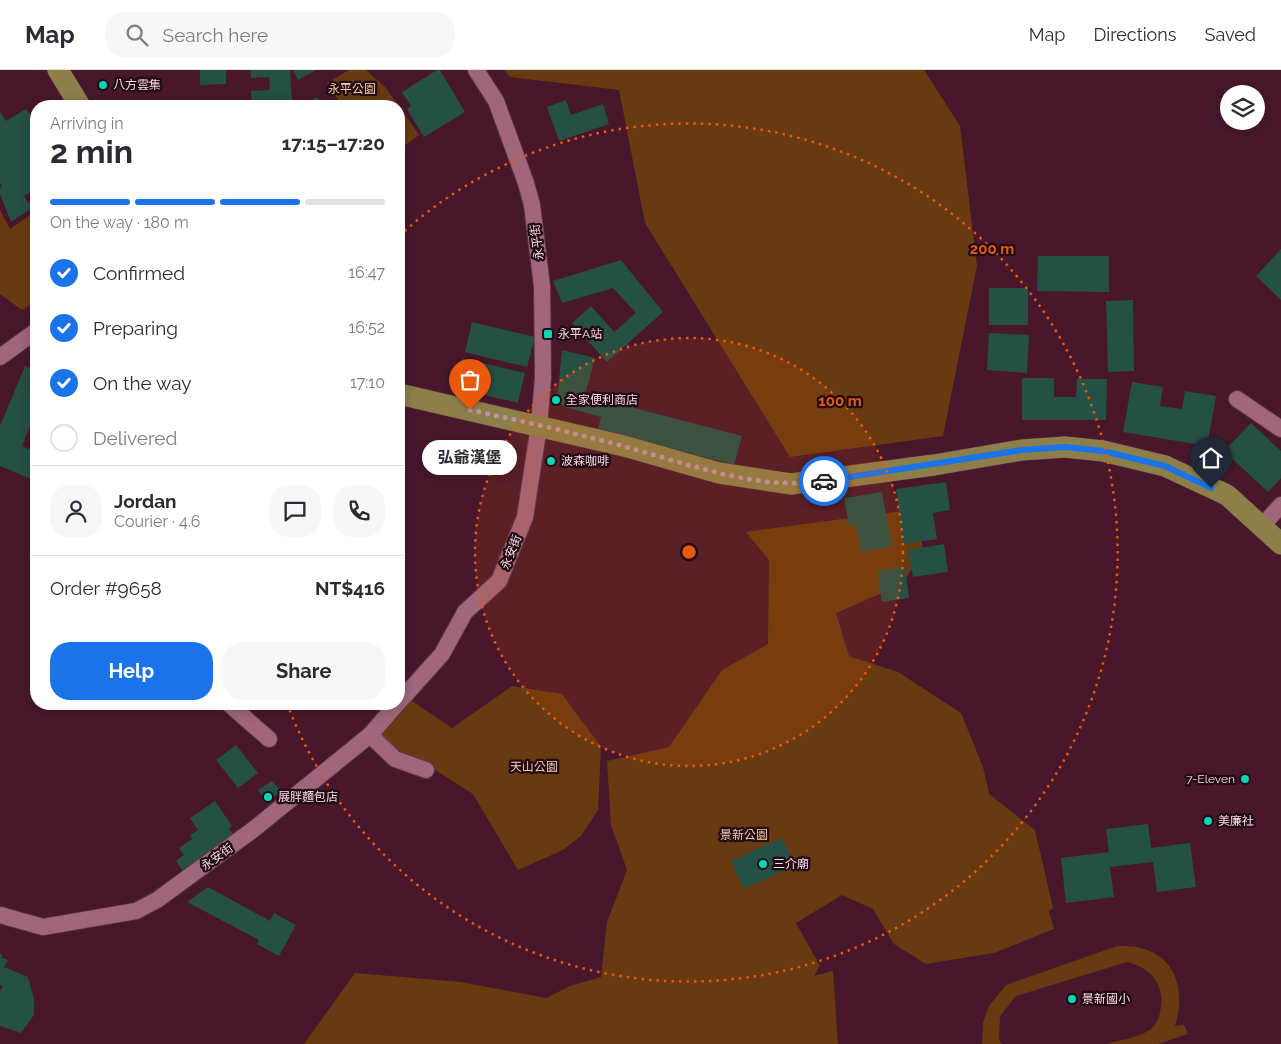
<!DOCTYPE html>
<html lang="en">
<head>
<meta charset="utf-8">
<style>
	:root { --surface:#fff; --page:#f7f7f7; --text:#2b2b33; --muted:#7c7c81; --line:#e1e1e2; --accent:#1a73e8 }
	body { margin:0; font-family:Raleway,"Noto Sans TC",sans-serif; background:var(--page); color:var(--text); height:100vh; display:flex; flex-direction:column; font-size:19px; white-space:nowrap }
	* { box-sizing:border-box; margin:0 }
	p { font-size:16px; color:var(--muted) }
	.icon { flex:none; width:28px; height:28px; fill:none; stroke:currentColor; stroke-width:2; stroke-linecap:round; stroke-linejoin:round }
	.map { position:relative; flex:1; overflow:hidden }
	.panel { position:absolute; left:30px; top:30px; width:375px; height:610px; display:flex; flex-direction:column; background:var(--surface); border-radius:20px; box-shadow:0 2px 12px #0003 }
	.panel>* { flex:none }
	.buttons { position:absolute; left:1220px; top:15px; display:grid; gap:10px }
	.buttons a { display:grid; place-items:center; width:45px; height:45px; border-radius:50%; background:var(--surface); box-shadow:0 2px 12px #0003; font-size:25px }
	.pin { position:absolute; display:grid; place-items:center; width:42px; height:42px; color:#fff; margin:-51px -21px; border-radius:50% 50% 50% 0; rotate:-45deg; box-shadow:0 0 5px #0007 }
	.pin .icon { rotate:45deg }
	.courier { position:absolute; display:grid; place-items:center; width:50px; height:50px; margin:-25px; border:4px solid #1a73e8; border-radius:50%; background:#fff; color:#222; box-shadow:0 1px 6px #0007 }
	.bubble { position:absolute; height:35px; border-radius:18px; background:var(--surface); box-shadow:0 2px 12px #0003; font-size:16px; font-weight:700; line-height:35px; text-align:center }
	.summary em { font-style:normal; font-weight:700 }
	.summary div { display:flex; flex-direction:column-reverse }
	.summary { display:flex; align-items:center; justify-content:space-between; height:85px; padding:0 20px }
	h1 { font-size:32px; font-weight:700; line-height:38px }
	.bar { display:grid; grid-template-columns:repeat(4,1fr); gap:8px 5px; align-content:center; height:60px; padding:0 20px }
	.bar i { height:6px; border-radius:4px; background:var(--line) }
	.bar .current { background:var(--accent) }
	.bar p { grid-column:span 4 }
	.line { display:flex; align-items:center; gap:12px; padding:0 20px; border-top:1px solid var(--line) }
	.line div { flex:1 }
	.round { display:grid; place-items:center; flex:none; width:52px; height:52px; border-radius:20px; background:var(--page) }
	ol { padding:0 20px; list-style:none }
	li { display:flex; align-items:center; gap:15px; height:55px }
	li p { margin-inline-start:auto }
	li .icon { padding:5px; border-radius:50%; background:var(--accent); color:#fff; stroke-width:4 }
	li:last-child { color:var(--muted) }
	li i { width:28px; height:28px; border:2px solid var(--line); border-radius:50% }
	.button { display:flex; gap:10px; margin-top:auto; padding:10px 20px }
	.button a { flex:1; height:58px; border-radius:20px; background:var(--accent); color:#fff; font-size:20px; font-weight:700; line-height:58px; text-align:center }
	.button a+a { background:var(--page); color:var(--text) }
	header { display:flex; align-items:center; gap:30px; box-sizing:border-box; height:70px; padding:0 25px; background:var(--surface); border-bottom:1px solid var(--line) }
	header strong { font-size:24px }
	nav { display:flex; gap:28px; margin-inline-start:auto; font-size:18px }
	.search { width:350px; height:45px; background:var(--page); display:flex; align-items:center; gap:12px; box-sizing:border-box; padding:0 18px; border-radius:20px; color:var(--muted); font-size:19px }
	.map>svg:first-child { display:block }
	.green { fill:#683a11 }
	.building { fill:#255046 }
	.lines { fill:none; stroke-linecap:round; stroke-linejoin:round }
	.minor-casing { stroke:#5e3446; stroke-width:18 }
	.major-casing { stroke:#5e3446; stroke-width:22 }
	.minor { stroke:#a0667b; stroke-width:16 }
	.major { stroke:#8d7f4a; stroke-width:21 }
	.done { stroke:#bd96a4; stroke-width:5; stroke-dasharray:0 9 }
	.route { stroke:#1a73e8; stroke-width:6 }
	.ring { fill:none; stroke:#e8590c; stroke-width:2.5; stroke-dasharray:2.5 5 }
	.poi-dot { fill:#03d5b6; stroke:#210b14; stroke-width:2 }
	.labels { text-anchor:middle; stroke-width:4.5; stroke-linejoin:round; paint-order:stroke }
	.poi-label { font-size:12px; fill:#fcdae5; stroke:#210b14; text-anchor:start }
	.park-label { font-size:12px; fill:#f6ccae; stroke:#210b14 }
	.street-label { font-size:12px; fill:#fcdae5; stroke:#210b14 }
	.centre { fill:#e8590c; stroke:#210b14; stroke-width:2.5 }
	.ring-label { font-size:15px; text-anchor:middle; font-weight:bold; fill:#e8590c; stroke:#210b14; stroke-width:4.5; stroke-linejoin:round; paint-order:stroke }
</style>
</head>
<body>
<header>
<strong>Map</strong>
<div class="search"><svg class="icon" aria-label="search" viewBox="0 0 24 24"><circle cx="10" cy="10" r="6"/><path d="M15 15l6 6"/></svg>Search here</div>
<nav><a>Map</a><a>Directions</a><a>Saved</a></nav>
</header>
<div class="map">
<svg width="1281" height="974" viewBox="0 0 1281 974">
	<rect width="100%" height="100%" fill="#48172b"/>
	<g class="green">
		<polygon points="349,0 366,0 385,17 399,36 342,36 327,13"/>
		<polygon points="504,0 924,0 960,56 977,196 943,366 790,387 645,153 619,20 510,7"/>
		<polygon points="399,36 419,65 399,80"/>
		<polygon points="0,140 10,159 36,141 36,232 22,240 0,224"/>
		<polygon points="917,439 923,479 903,514 836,543 849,586 898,602 961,643 983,697 989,724 1035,760 1053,838 1049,841 1054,859 994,883 926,894 894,874 873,839 842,825 796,853 820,896 814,906 833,901 838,974 304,974 355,903 461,912 546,928 570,916 601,907 607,852 627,800 611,755 607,691 669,677 722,600 768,574 769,490 746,462"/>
		<polygon points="512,616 562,624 601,677 598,740 581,766 563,780 518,800 473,724 429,696 403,691 377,663 409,629 452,658"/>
		<path d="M 1117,876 C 1125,876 1134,876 1141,878 C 1178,887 1185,924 1175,956 L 1184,955 L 1188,964 L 1158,974 L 1107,974 C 1120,970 1136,968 1148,961 C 1154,958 1159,949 1160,942 C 1166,916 1152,898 1127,892 L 1016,926 L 1000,946 L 999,969 L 1002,974 L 982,974 L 983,953 L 989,936 L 1006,915 Z"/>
	</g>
	<g class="building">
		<polygon points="200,0 226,0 226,14 200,15"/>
		<polygon points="250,0 290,0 292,34 252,36 251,21 270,20 269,7 251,8"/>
		<polygon points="293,0 316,0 298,10"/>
		<polygon points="437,0 440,0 465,42 424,67 407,39 411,36 402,22"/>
		<polygon points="317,27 322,36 299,36"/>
		<polygon points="213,30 215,36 196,36"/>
		<polygon points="566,30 571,45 603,34 609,54 559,71 547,37"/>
		<polygon points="26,39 36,54 36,119 24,126 32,138 11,152 0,124 0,117 2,117 0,113 0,42 6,51"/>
		<polygon points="1281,179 1281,230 1256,206"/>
		<polygon points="1038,186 1109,186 1109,222 1037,221"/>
		<polygon points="621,190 663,242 607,292 572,253 591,236 614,262 636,243 613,218 562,233 553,211"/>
		<rect x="989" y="218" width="39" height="37"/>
		<polygon points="1133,230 1134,301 1108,302 1106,231"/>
		<polygon points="472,252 535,267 527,297 465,282"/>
		<polygon points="989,263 1029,265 1027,303 987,300"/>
		<polygon points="562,280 595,288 585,325 742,366 734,395 598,359 601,347 565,337 557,331"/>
		<polygon points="462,288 525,303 518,333 455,318"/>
		<polygon points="25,296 36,300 36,341 22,376 36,382 36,411 0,396 0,356"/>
		<polygon points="1022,308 1054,308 1054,327 1076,327 1077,309 1107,309 1106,350 1022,350"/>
		<polygon points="1132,312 1163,317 1160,336 1182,339 1185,321 1216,326 1207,376 1123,362"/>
		<polygon points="1251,353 1281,381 1281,408 1268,422 1224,381"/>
		<polygon points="946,412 950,440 933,443 937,469 903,474 896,419"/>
		<polygon points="882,422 892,476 861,482 856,455 849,456 844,428"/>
		<polygon points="944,474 948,502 913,507 908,480"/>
		<polygon points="905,497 909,528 882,532 878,501"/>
		<polygon points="236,675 258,703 238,718 216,690"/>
		<polygon points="272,711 281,721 266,733 258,720"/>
		<polygon points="215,731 232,756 229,758 234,766 183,801 176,791 184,785 179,778 192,769 190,765 198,760 190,748"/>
		<polygon points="1148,754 1151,778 1190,773 1196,817 1157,822 1153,792 1110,797 1114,827 1066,833 1061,788 1109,782 1106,759"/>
		<polygon points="782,768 795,796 744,819 731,791"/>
		<polygon points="208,817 270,851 274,843 296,855 279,886 257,874 259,870 187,832"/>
		<polygon points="0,884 3,885 1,887 8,890 4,897 28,907 34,929 34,945 21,963 0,956 0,922 3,916 0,915"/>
	</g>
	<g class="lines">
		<defs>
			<g id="minor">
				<polyline points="0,287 36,261"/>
				<polyline points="1237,329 1281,359"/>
				<polyline points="1262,456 1281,435"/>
				<polyline points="399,632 442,584 465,542 499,511 525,447 539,356 543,307 542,216 532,135 526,113 496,31 476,0"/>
				<polyline points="229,634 269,669"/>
				<polyline points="370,665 395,689 426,700"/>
				<polyline points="0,845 43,857 136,841 157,830 254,759 370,665 397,634"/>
			</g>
			<g id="major">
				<polyline points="58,0 80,36"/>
				<polyline points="399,324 624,376 719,403 791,414 934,395 1022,380 1065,377 1103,381 1165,396 1227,425 1281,474"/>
			</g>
		</defs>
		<use href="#minor" class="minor-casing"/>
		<use href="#major" class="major-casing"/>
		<use href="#minor" class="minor"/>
		<use href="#major" class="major"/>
	</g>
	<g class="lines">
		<path class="done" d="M 470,340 C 522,351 575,363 626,377 C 689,394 758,421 824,411"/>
		<polyline class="route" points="824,411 1022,380 1065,377 1103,381 1165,396 1211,418"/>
	</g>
	<circle cx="689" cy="482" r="214" fill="#e8590c" fill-opacity=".12"/>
	<g class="ring">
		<circle cx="689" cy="482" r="214"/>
		<path d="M399 166A429 429 0 1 1 288 636"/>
	</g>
	<g class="poi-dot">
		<circle cx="103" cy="15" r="5"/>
		<rect x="543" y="259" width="10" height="10" rx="2.5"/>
		<circle cx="556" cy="330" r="5"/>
		<circle cx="551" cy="391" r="5"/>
		<circle cx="1245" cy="709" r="5"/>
		<circle cx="268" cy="727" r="5"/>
		<circle cx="1208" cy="751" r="5"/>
		<circle cx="763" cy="794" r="5"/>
		<circle cx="1072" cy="929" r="5"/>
	</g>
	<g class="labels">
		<g class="poi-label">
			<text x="113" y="19">八方雲集</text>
			<text x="558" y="268">永平A站</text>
			<text x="566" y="334">全家便利商店</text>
			<text x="561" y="395">波森咖啡</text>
			<text x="1235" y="713" text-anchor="end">7-Eleven</text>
			<text x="278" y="731">展胖麵包店</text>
			<text x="1218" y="755">美廉社</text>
			<text x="773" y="798">三介廟</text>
			<text x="1082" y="933">景新國小</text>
		</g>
		<g class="park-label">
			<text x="352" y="23">永平公園</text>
			<text x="534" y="701">天山公園</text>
			<text x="744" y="769">景新公園</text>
		</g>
		<g class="street-label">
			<text transform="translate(537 172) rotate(-97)" y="4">永平街</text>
			<text transform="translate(511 482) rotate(-68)" y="4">永安街</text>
			<text transform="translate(217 787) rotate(-36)" y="4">永安街</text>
		</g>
	</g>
	<circle cx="689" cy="482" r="8" class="centre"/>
	<g class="ring-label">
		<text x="992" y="184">200 m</text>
		<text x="840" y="336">100 m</text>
	</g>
</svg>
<div class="buttons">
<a><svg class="icon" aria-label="layers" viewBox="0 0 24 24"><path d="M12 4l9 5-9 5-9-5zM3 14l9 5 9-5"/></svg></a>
</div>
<div class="pin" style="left:470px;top:340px;background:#ea580c"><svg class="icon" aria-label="bag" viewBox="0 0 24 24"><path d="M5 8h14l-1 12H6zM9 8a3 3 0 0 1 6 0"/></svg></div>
<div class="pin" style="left:1211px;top:418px;background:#1f2937"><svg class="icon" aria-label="home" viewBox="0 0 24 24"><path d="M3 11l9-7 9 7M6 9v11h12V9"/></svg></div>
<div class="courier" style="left:824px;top:411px"><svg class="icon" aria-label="car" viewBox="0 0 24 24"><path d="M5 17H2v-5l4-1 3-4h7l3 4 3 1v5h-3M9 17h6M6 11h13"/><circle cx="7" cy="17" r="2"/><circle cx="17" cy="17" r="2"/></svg></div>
<div class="bubble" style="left:422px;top:370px;width:95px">弘爺漢堡</div>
<section class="panel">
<div class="summary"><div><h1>2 min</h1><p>Arriving in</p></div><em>17:15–17:20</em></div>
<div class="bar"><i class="current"></i><i class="current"></i><i class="current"></i><i></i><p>On the way · 180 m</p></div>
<ol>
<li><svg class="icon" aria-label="check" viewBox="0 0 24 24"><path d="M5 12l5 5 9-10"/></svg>Confirmed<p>16:47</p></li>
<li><svg class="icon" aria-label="check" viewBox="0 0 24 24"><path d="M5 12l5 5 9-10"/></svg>Preparing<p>16:52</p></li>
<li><svg class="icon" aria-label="check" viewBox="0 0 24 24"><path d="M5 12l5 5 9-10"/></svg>On the way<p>17:10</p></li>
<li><i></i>Delivered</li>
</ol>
<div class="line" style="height:90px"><a class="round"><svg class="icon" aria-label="person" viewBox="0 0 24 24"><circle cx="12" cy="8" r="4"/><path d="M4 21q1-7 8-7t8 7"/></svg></a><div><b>Jordan</b><p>Courier · 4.6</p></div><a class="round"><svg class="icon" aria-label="chat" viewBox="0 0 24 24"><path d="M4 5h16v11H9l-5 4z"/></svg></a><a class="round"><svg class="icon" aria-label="phone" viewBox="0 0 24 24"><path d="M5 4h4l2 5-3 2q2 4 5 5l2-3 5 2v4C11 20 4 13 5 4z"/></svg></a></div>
<div class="line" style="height:65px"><div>Order #9658</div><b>NT$416</b></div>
<div class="button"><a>Help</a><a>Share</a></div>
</section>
</div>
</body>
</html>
